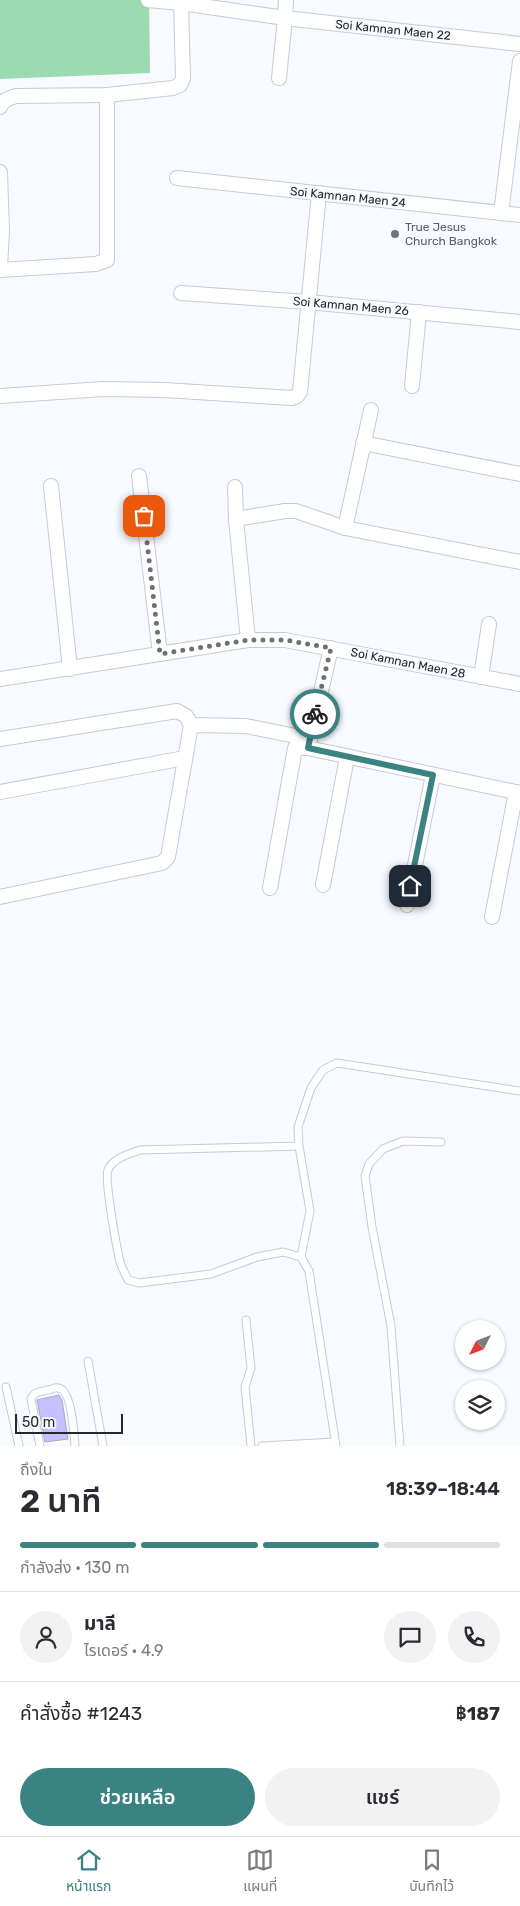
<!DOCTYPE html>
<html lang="th">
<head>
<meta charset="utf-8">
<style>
	:root { --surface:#fff; --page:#f2f2f3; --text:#2b2b33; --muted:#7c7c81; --line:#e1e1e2; --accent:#3b8382 }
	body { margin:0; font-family:Rubik,"Noto Sans Thai",sans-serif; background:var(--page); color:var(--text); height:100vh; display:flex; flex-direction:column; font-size:19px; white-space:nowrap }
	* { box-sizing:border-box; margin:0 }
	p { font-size:16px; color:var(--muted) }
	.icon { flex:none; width:28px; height:28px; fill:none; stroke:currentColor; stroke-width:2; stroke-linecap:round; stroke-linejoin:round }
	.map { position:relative; height:1446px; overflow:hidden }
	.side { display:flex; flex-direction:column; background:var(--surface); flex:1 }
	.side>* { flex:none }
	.needle { width:32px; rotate:228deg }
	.tools { position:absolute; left:455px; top:1320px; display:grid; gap:10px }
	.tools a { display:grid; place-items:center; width:50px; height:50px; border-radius:50%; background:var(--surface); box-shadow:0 1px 4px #0004; font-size:25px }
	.scale { position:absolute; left:15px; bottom:12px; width:108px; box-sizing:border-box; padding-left:5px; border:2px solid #26272a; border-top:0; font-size:14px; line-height:18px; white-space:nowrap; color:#26272a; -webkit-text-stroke:4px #f7faff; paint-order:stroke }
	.pin { position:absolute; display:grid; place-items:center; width:42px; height:42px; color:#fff; margin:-21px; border-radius:10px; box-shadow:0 2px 8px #0006 }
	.courier { position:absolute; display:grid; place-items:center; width:50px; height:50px; margin:-25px; border:4px solid #3b8382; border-radius:50%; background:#fff; color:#222; box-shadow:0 1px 6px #0007 }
	.summary em { font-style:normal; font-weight:600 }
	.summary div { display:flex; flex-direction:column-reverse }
	.summary { display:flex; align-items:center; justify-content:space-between; height:85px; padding:0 20px }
	h1 { font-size:32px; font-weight:600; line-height:38px }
	.bar { display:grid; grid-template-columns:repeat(4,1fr); gap:8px 5px; align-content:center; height:60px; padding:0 20px }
	.bar i { height:6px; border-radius:4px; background:var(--line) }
	.bar .active { background:var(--accent) }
	.bar p { grid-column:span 4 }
	.line { display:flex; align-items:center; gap:12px; padding:0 20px; border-top:1px solid var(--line) }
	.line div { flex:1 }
	.round { display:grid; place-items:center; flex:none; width:52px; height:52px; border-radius:26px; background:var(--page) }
	.cta { display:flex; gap:10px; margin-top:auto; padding:10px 20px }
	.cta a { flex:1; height:58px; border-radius:30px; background:var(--accent); color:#fff; font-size:20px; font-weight:600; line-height:58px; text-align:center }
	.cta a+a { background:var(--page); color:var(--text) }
	.tabs { display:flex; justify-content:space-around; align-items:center; height:70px; border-top:1px solid var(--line); background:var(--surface); font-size:14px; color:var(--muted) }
	.tabs a { display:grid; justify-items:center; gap:2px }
	.tabs .active { color:var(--accent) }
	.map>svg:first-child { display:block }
	.green { fill:#9cdab2 }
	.building { fill:#c7c0ff; stroke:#abaab3 }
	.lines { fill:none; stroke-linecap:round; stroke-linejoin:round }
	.service-casing { stroke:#c6cad2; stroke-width:9 }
	.minor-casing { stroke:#c6cad2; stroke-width:16 }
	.service { stroke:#fff; stroke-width:7 }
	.minor { stroke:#fff; stroke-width:14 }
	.done { stroke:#6f7175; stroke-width:5; stroke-dasharray:0 9 }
	.route { stroke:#3b8382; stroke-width:6 }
	.worship-dot { fill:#6b7280; stroke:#f7faff; stroke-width:2 }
	.labels { text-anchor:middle; stroke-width:4.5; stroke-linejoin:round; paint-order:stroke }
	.street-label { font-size:12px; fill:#26272a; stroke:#f7faff }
	.worship-label { font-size:12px; fill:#5b616d; stroke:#f7faff; text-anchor:start }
</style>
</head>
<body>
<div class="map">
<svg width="520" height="1446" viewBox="0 0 520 1446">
	<rect width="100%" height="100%" fill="#f7faff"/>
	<polygon class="green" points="0,0 149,0 150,73 0,79"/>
	<polygon class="building" points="59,1395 62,1400 68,1439 45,1442 37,1400"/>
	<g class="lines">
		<defs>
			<g id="service">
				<path d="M 299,1146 L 140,1150 C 129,1154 113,1158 108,1170 C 104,1179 117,1249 120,1262 C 122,1268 125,1274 128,1280 L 139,1283 L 211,1274 L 257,1257 L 283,1252 L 301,1257 L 309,1271 L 336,1446"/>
				<polyline points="301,1257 310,1211 299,1146 298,1127 311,1088 323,1070 337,1063 520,1091"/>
				<polyline points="246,1320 251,1368 245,1387 251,1446"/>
				<polyline points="88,1361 103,1446"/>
				<polyline points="6,1387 19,1446"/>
				<path d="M 40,1446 L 31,1399 C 34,1392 39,1392 47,1390 C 50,1390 55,1387 58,1388 C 72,1389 74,1435 75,1446"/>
				<polyline points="262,1446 335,1442"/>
				<polyline points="400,1446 391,1326 372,1227 365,1176 369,1164 383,1149 403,1141 441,1142"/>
			</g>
			<g id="minor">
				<polyline points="148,0 181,3 285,18 279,78"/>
				<polyline points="286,0 285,18 520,44"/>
				<path d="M 0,107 C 3,100 9,98 16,96 L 107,95 L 173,88 L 180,85 L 183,78 L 181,0"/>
				<polyline points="0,172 2,231 0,267"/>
				<polyline points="177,178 520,215"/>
				<polyline points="501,213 520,61"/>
				<polyline points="0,270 96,264 107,260 107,95"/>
				<polyline points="181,293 308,302 520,322"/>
				<polyline points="412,386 419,312"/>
				<polyline points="0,396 103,389 164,390 292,398 297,396 300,392 319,193"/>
				<polyline points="363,443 520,474"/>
				<polyline points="139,476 160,654"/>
				<polyline points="51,486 70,669"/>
				<polyline points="235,487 236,519 248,640"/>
				<polyline points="236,519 285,511 296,511 345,528 520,562"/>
				<polyline points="345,528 371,410"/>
				<polyline points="481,677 489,624"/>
				<polyline points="0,679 248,640 285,640 520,684"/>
				<polyline points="0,739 177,711 186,716 191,725"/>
				<polyline points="308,748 331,648"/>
				<polyline points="0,792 185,758"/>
				<polyline points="323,885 347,757"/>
				<polyline points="270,888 295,748 308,748 520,793"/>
				<polyline points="0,897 162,863 168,857 191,725 246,726 310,739"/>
				<polyline points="407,905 433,775"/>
				<polyline points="492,917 516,792"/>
			</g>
		</defs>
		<use href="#service" class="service-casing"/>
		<use href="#minor" class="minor-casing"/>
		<use href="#service" class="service"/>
		<use href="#minor" class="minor"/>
	</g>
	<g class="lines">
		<polyline class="done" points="144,516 160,654 248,640 285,640 331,648 315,714"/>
		<polyline class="route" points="315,714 308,748 433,775 410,886"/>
	</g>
	<circle class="worship-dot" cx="395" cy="234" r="5"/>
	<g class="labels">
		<g class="street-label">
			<text transform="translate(393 30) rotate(6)" y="4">Soi Kamnan Maen 22</text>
			<text transform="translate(348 197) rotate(6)" y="4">Soi Kamnan Maen 24</text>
			<text transform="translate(351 306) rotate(5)" y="4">Soi Kamnan Maen 26</text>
			<text transform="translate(408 663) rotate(11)" y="4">Soi Kamnan Maen 28</text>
		</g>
		<g class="worship-label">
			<text x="405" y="231">True Jesus<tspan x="405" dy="14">Church Bangkok</tspan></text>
		</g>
	</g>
</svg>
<div class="tools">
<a><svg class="needle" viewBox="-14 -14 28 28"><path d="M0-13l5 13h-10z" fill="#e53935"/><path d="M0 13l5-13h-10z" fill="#7c7c81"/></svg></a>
<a><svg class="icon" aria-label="layers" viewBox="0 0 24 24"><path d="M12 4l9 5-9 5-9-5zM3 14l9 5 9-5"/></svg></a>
</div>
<div class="scale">50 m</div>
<div class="pin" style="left:144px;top:516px;background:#ea580c"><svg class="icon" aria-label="bag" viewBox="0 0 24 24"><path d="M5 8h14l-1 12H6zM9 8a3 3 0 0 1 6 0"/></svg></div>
<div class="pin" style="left:410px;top:886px;background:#1f2937"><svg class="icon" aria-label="home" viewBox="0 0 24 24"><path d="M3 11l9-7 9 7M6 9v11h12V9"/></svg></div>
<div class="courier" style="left:315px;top:714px"><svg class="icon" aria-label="bike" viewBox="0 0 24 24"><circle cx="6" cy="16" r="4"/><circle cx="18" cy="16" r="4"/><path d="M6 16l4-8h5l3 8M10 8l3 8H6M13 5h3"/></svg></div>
</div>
<section class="side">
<div class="summary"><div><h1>2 นาที</h1><p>ถึงใน</p></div><em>18:39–18:44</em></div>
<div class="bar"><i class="active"></i><i class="active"></i><i class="active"></i><i></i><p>กำลังส่ง · 130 m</p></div>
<div class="line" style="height:90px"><a class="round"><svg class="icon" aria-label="person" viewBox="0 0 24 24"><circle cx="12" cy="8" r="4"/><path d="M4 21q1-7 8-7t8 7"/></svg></a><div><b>มาลี</b><p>ไรเดอร์ · 4.9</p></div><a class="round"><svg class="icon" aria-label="chat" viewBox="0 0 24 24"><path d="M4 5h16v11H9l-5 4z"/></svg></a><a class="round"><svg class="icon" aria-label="phone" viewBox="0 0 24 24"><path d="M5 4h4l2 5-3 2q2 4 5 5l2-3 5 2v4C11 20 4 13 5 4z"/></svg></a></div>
<div class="line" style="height:65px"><div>คำสั่งซื้อ #1243</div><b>฿187</b></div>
<div class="cta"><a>ช่วยเหลือ</a><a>แชร์</a></div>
</section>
<nav class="tabs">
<a class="active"><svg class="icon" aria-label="home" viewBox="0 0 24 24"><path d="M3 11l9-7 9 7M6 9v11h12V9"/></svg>หน้าแรก</a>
<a><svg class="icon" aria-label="map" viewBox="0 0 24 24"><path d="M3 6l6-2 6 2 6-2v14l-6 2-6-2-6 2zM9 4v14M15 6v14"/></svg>แผนที่</a>
<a><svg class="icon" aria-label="saved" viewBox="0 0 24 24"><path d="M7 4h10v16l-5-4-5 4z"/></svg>บันทึกไว้</a>
</nav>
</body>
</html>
